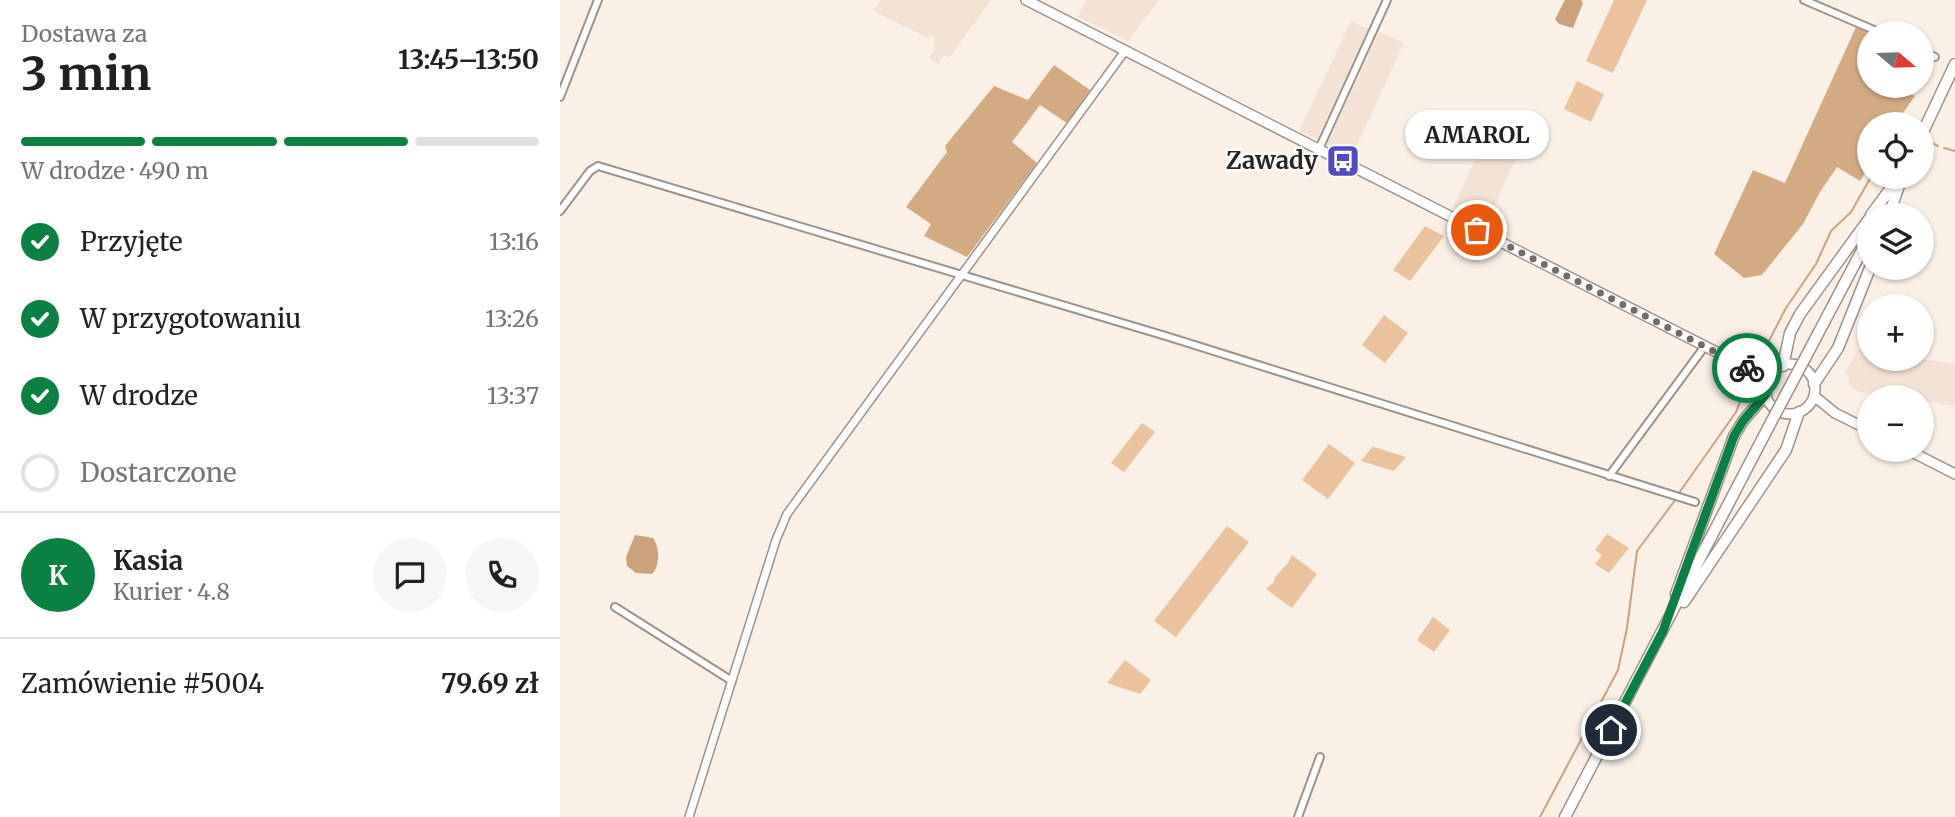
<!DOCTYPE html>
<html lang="pl">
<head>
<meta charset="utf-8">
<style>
	:root { --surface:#fff; --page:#f6f6f6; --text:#202124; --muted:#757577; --line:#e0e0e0; --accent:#0b8043 }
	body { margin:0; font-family:Merriweather,serif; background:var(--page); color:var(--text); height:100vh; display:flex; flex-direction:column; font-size:26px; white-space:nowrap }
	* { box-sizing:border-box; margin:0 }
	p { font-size:23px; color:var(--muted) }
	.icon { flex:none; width:38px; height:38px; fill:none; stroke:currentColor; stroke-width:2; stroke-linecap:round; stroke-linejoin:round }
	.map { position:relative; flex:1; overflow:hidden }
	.sheet { display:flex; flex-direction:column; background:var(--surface); width:560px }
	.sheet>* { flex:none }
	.needle { width:46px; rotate:109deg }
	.fabs { position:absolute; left:1297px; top:21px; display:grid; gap:14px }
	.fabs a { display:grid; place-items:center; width:77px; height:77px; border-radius:50%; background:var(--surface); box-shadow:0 2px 5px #0004; font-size:35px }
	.pin { position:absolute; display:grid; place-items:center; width:60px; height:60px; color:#fff; margin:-30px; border:4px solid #fff; border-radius:50%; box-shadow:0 2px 7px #0007 }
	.courier { position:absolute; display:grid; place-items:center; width:70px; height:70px; margin:-35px; border:5px solid #0b8043; border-radius:50%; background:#fff; color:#222; box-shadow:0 2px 9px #0007 }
	.bubble { position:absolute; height:49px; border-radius:24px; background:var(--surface); box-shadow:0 2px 5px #0004; font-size:23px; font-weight:700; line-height:49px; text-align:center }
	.summary em { font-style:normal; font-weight:700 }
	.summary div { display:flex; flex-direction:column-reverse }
	.summary { display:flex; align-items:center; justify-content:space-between; height:119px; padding:0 21px }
	h1 { font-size:46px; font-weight:700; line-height:52px }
	.bar { display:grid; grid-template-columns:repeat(4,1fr); gap:10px 7px; align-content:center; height:84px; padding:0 21px }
	.bar i { height:9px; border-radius:5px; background:var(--line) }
	.bar .current { background:var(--accent) }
	.bar p { grid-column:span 4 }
	.line { display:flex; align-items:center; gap:18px; padding:0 21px; border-top:2px solid var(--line) }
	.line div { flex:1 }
	.round { display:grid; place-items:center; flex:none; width:74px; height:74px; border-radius:37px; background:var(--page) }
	ol { padding:0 21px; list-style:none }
	li { display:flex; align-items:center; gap:21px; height:77px }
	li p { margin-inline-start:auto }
	li .icon { padding:7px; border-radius:50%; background:var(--accent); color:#fff; stroke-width:4 }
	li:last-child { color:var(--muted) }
	li i { width:38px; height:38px; border:4px solid var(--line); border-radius:50% }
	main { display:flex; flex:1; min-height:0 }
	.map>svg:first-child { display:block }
	.built { fill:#f4e3d4 }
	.green { fill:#ebc29b }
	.forest { fill:#d4aa81 }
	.water { fill:#cca27a }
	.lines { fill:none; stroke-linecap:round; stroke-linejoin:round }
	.stream { stroke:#cca27a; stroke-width:2 }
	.minor-casing { stroke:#9c9289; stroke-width:10 }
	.tertiary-casing { stroke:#9c9289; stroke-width:10 }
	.secondary-casing { stroke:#9c9289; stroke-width:12 }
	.primary-casing { stroke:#9c9289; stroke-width:13 }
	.minor { stroke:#fff; stroke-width:6 }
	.tertiary { stroke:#fff; stroke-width:7 }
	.secondary { stroke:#fff; stroke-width:9 }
	.primary { stroke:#fff; stroke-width:10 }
	.primary-bridge-casing { stroke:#9c9289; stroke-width:13; stroke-linecap:butt }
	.primary-bridge { stroke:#fff; stroke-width:10 }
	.done { stroke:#726c67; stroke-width:7; stroke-dasharray:0 12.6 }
	.route { stroke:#0b8043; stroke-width:9 }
	.labels { text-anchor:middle; stroke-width:5; stroke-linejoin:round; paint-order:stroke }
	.poi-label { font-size:24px; font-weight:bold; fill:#292522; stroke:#fff; text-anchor:end }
</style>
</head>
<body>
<main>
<section class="sheet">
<div class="summary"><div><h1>3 min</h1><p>Dostawa za</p></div><em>13:45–13:50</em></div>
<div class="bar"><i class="current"></i><i class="current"></i><i class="current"></i><i></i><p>W drodze · 490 m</p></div>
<ol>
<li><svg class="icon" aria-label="check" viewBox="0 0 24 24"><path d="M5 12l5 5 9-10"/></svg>Przyjęte<p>13:16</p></li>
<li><svg class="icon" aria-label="check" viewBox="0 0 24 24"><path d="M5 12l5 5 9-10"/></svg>W przygotowaniu<p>13:26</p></li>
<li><svg class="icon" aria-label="check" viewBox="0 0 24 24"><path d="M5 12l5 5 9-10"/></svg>W drodze<p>13:37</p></li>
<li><i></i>Dostarczone</li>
</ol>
<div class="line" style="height:126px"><b class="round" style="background:var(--accent);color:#fff">K</b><div><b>Kasia</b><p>Kurier · 4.8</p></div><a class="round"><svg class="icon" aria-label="chat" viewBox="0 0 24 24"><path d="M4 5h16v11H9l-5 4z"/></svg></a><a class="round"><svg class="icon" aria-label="phone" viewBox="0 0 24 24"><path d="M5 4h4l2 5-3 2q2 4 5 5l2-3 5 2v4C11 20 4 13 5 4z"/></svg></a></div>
<div class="line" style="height:91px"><div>Zamówienie #5004</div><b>79.69 zł</b></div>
</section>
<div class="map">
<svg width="1395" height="817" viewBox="0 0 1395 817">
	<rect width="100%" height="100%" fill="#fbf0e6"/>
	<g class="built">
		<polygon points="321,0 431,0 389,58 384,55 378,64 369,58 376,48 374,47 375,38 370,35 368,38 313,11"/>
		<polygon points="526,0 599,0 568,41 518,17"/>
		<polygon points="791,21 808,29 757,139 739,131"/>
		<polygon points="819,32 844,43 792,156 767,145"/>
		<polygon points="921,146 955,160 927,222 894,207"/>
		<polygon points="1297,350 1309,351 1309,359 1361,359 1395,364 1395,406 1362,401 1362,397 1333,397 1300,392 1291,388 1286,372"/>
	</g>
	<g class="green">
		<polygon points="1054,0 1087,0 1053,73 1026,61"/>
		<polygon points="1017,81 1044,94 1031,122 1004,109"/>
		<polygon points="865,226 884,236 850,281 833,270"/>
		<polygon points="824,315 848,333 825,363 802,345"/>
		<polygon points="582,423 595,432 564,472 551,463"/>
		<polygon points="769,444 795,463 768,499 742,480"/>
		<polygon points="813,446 814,447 846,457 834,471 801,461"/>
		<polygon points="667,526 689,542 616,637 594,621"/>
		<polygon points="1047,534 1069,548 1049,573 1035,564 1042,555 1035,550"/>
		<polygon points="732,555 757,574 732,608 706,589 714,582 715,577 728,563"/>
		<polygon points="873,617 890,630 874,652 857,640"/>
		<polygon points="565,660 591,680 580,694 547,683"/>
	</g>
	<g class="forest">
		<polygon points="1296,27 1309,33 1309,86 1338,86 1337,88 1355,96 1335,124 1309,124 1309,166 1300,181 1277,167 1260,192 1243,224 1202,275 1184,278 1154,254 1193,170 1225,183"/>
		<polygon points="494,65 530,90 507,123 480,105 452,142 477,163 407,257 364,236 371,224 346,207 387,152 385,146 434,86 468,100"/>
	</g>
	<g class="water">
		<polygon points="1005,0 1021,0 1023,3 1013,28 999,24 995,19"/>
		<path d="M 75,535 L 93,538 C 100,548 100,566 92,574 L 76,573 L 67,566 L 66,557 Z"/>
	</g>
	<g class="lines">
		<g class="stream">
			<polyline points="1372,143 1378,146"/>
			<polyline points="1384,148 1395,151"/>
			<polyline points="1199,360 1226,308 1256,264 1271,231 1291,212 1311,177"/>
			<polyline points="1119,493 1176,412 1190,376"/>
			<polyline points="980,817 1058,670 1067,628 1077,551 1116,499"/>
		</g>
		<defs>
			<g id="minor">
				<polyline points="1244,0 1321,33"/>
				<polyline points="1362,51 1375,57"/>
				<polyline points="0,97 38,0"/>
				<polyline points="759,149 827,0"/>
				<polyline points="0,211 30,171 38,166 609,337 1135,502"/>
				<polyline points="1049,476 1145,346"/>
				<polyline points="55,607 172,681"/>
				<polyline points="738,817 760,757"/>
			</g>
			<polyline id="tertiary" points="129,817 216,540 227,514 565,51"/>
			<g id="secondary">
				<polyline points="466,0 1180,364 1206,372 1213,371"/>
				<circle cx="1230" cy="389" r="25"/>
				<polyline points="1254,396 1275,413 1309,430"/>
				<polyline points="1348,450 1395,474"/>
			</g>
			<g id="primary">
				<polyline points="1362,134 1395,64"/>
				<polyline points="1311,215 1339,177"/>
				<polyline points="1329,215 1342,177"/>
				<polyline points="1251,347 1309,237"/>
				<polyline points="1223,366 1230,333 1240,314 1309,219"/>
				<polyline points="1254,384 1278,348 1310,268"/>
				<polyline points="1116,594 1174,436 1183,421 1206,394"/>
				<polyline points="1124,602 1226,450 1239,412"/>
				<polyline points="1005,817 1208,428"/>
			</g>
		</defs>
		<use href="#minor" class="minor-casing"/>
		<use href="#tertiary" class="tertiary-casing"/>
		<use href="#secondary" class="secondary-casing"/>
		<use href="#primary" class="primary-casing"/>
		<use href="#minor" class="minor"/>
		<use href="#tertiary" class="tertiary"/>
		<use href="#secondary" class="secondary"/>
		<use href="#primary" class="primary"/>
		<defs>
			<polyline id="primary-bridge" points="1208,428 1251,347"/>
		</defs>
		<use href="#primary-bridge" class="primary-bridge-casing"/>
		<use href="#primary-bridge" class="primary-bridge"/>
	</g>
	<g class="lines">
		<polyline class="done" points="917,230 1187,368"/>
		<polyline class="route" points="1051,730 1103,631 1174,436 1183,421 1206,394 1202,380 1187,368"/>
	</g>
	<defs>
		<symbol id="bus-square" viewBox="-11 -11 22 22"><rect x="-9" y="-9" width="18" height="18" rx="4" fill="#544bc3" stroke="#fff"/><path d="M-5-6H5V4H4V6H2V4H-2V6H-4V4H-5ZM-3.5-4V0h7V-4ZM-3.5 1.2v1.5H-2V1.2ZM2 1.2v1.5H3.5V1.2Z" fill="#fff"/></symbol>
	</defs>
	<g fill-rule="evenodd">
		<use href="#bus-square" x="764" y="142" width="38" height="38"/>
	</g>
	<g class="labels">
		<g class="poi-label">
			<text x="758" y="169">Zawady</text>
		</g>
	</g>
</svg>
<div class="fabs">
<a><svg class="needle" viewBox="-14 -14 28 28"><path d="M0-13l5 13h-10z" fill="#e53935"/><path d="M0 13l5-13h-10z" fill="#757577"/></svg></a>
<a><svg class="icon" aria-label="locate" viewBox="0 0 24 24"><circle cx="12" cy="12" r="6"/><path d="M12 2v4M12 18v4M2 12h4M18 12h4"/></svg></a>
<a><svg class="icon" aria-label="layers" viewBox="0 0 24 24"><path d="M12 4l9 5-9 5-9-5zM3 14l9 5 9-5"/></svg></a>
<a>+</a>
<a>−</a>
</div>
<div class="pin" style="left:917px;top:230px;background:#ea580c"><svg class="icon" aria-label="bag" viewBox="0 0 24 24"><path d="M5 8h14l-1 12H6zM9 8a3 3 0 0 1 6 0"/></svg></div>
<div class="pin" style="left:1051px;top:730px;background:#1f2937"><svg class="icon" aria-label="home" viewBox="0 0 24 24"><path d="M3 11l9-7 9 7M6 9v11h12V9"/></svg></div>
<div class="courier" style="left:1187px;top:368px"><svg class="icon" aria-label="bike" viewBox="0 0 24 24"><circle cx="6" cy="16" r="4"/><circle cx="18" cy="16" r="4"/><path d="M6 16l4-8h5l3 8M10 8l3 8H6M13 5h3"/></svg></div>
<div class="bubble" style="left:845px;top:110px;width:144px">AMAROL</div>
</div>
</main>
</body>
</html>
